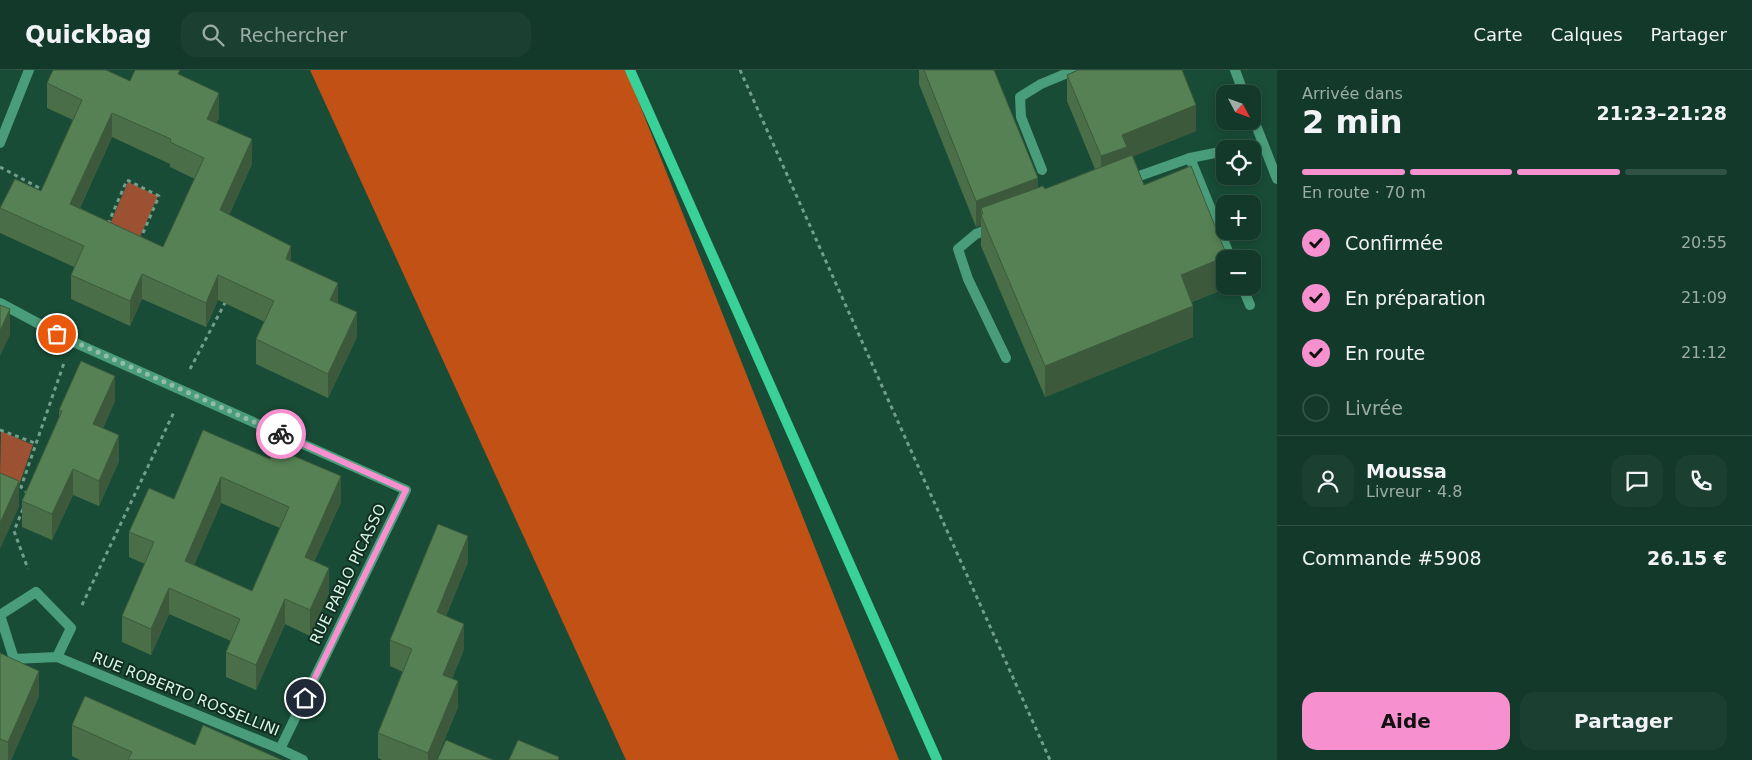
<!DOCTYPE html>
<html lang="fr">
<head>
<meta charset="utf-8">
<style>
	:root { --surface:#123929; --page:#1b4031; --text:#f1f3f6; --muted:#9caca8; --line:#315346; --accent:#f690cf }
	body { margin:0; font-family:"DejaVu Sans",sans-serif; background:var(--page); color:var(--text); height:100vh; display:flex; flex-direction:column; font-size:19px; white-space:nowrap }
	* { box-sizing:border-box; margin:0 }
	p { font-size:16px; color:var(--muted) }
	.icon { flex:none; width:28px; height:28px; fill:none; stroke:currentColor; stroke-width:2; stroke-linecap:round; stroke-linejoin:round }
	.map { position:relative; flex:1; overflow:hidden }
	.drawer { display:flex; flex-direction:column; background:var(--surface); width:475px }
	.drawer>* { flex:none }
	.needle { width:32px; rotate:131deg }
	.tools { position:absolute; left:1216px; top:15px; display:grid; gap:10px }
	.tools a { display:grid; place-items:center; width:45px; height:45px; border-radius:10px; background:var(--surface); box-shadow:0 2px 8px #0003,0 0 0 1px var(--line); font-size:25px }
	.pin { position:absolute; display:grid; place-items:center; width:42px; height:42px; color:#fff; margin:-21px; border:2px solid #fff; border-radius:50%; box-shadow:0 1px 5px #0007 }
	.courier { position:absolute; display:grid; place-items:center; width:50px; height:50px; margin:-25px; border:4px solid #f690cf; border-radius:50%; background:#fff; color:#222; box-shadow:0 1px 6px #0007 }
	.overview em { font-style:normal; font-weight:600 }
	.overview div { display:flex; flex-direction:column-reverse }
	.overview { display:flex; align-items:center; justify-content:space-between; height:85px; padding:0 25px }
	h1 { font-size:32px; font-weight:600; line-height:38px }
	.bar { display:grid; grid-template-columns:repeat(4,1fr); gap:8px 5px; align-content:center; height:60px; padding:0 25px }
	.bar i { height:6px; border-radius:4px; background:var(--line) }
	.bar .on { background:var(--accent) }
	.bar p { grid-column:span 4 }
	.line { display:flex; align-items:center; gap:12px; padding:0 25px; border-top:1px solid var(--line) }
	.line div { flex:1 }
	.round { display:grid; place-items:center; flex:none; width:52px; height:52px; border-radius:15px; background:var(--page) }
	ol { padding:0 25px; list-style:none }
	li { display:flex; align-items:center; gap:15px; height:55px }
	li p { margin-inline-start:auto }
	li .icon { padding:5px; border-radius:50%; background:var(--accent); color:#111; stroke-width:4 }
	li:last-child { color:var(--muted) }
	li i { width:28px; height:28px; border:2px solid var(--line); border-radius:50% }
	.button { display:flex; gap:10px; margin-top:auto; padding:10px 25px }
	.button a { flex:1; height:58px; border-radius:15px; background:var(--accent); color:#111; font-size:20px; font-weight:600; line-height:58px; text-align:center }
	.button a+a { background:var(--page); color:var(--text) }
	header { display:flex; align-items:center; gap:30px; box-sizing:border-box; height:70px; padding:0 25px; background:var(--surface); border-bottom:1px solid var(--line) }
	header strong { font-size:24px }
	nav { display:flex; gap:28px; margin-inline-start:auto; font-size:18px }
	.search { width:350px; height:45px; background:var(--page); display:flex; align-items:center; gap:12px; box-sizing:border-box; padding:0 18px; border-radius:15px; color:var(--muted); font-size:19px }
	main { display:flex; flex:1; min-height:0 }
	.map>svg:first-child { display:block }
	.green { fill:#9b5132 }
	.forest { fill:#c15115 }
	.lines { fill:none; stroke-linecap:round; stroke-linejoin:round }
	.path { stroke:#739e8b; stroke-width:3; stroke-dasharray:4 4; stroke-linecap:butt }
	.lane { stroke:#4a9d7a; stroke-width:10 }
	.street { stroke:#4a9d7a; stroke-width:10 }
	.secondary { stroke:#3ad199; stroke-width:10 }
	.wall { fill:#4a6f48; fill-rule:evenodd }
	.shaded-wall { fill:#3c5a3b }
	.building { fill:#568154; stroke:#3c5a3b; fill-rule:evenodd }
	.done { stroke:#94bba9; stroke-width:5; stroke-dasharray:0 9 }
	.route { stroke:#f690cf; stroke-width:6 }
	.labels { text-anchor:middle; stroke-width:4; stroke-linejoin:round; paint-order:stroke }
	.street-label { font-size:15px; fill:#d6f7e6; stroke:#122e22 }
</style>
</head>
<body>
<header>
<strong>Quickbag</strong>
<div class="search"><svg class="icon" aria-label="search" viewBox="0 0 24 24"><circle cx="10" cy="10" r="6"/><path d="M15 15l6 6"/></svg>Rechercher</div>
<nav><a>Carte</a><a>Calques</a><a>Partager</a></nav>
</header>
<main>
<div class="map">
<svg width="1277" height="690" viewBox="0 0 1277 690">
	<rect width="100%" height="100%" fill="#184c37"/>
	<g class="green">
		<polygon points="128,112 158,126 139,169 110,154"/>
		<polygon points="1,361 33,375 19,415 0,407"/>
	</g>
	<polygon class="forest" points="310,0 626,0 899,690 626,690"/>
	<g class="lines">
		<g class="path">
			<polyline points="740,0 1050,690"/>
			<polyline points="0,97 45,121"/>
			<polyline points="108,154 127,110 159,126 140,170"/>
			<polyline points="190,299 226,231"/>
			<polyline points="0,360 35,373"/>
			<polyline points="28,424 21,417 64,293"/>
			<polyline points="23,439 14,461 28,499"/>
			<polyline points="82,535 174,342"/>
		</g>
		<g class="lane">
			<polyline points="1238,79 1263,74"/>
			<polyline points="1190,88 1231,189"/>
			<polyline points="1042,100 1021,47 1020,27 1041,14 1075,0"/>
			<polyline points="1128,110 1190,88 1225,81"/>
			<polyline points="992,158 976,164 958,179 968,209 1006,288"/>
			<polyline points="1242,216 1250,235"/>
		</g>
		<g class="street">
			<polyline points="1235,0 1244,24"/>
			<polyline points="1252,45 1277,109"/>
			<polyline points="0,73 29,0"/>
			<polyline points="0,233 71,271 406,420 280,679"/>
			<polyline points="0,545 14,589 57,587 280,679 303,690"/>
			<polyline points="0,545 36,522 71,558 57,587"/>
		</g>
		<polyline class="secondary" points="630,0 937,690"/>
	</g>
	<g class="wall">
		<polygon points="919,0 994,0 1038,118 1045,119 1095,99 1067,31 1067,5 1196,61 1133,86 1144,115 1227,189 1227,218 1192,232 1193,267 1045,327 981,176 981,155 976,157 919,14"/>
		<path d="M 180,5 L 219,48 L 216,53 L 252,94 L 229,145 L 291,191 L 338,233 L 357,267 L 328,328 L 256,294 L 256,269 L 265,252 L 218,230 L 206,257 L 142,229 L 130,256 L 71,229 L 71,205 L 74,197 L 0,163 L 0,138 L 41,121 L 73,50 L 47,38 L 47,13 L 130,11 ZM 112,67 L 170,94 L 170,97 L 195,109 L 163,177 L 80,138 Z"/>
		<polygon points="115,331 103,358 119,391 99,436 73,425 52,470 22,457 22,431 59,347 59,340"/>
		<path d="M 203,360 L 341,432 L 314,491 L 329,523 L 310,566 L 285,554 L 256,620 L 226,607 L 226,582 L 231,571 L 169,544 L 151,585 L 122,572 L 122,546 L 145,494 L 129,487 L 129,462 L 174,429 ZM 221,433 L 280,458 L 252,521 L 194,495 Z"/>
		<polygon points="468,492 446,546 464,579 452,609 458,637 436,690 382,690 378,688 378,663 403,602 390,596 390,570"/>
		<polygon points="0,583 39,626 11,690 0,690"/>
		<polygon points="72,655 195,675 282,690 80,690 72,686"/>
	</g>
	<g class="shaded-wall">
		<polygon points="219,23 219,48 207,74 207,49"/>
		<polygon points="1196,35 1196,61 1127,89 1101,112 1101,86 1122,65"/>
		<polygon points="112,43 112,67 70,159 70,134"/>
		<polygon points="252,69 252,94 220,165 220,140"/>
		<polygon points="1038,108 1038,135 983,144 981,138 981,155 976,157 976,131"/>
		<polygon points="291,176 291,201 286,189"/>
		<polygon points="1227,186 1227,189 1225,189 1225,216 1227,216 1227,218 1181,236 1181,205"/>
		<polygon points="142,204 142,229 130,256 130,231"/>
		<polygon points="218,205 218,230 206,257 206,233"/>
		<polygon points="338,213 338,238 330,230"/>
		<polygon points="1193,236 1193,267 1045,327 1045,296"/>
		<polygon points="10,239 10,265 0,286 0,261"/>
		<polygon points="357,242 357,267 328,328 328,304"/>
		<polygon points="115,306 115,331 93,379 93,354"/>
		<polygon points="119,365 119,391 99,436 99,411"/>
		<polygon points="73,399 73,425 52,470 52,444"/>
		<polygon points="341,406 341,432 305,513 305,487"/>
		<polygon points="221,407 221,433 185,517 185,491"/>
		<polygon points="19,411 19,437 0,479 0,453"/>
		<polygon points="468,466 468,492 437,568 437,542"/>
		<polygon points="329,498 329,523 310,566 310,540"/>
		<polygon points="169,518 169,544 151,585 151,559"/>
		<polygon points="285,529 285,554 256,620 256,595"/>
		<polygon points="464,554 464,579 443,631 443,605"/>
		<polygon points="39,601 39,626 11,690 8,690 8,672"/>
		<polygon points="458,611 458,637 436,690 428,690 428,683"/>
	</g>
	<g class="building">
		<path d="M 53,0 L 106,0 L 130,11 L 135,0 L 180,0 L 178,4 L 219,23 L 207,49 L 252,69 L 220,140 L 291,176 L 286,189 L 338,213 L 330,230 L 357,242 L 328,304 L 256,269 L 274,231 L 218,205 L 206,233 L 142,204 L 130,231 L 71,205 L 84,176 L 0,138 L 15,109 L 41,121 L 82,30 L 47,13 ZM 112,43 L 171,69 L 170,72 L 204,88 L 163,177 L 70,134 Z"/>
		<polygon points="924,0 994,0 1038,108 976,131"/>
		<polygon points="1078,0 1182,0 1196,35 1122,65 1127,77 1101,86 1067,5"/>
		<polygon points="1132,85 1144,115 1191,96 1227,186 1181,205 1193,236 1045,296 981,145 983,144 981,138 1043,116 1045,119"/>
		<polygon points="0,235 10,239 0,261"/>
		<polygon points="81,291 115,306 93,354 119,365 99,411 73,399 52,444 22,431 62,341 59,340"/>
		<path d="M 203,360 L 270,389 L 275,378 L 341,406 L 305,487 L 329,498 L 310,540 L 285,529 L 256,595 L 226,582 L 240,549 L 169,518 L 151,559 L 122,546 L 154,472 L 129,462 L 149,418 L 174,429 ZM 221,407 L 289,437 L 252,521 L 185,491 Z"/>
		<polygon points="0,403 19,411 0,453"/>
		<polygon points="438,454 468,466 437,542 464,554 443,605 458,611 428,683 378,663 412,579 390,570"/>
		<polygon points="0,583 39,601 8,672 0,669"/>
		<polygon points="85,626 195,675 203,655 282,690 128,690 132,682 72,655"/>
		<polygon points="446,670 493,690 437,690"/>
		<polygon points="518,670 559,687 558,690 509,690"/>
	</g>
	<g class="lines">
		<polyline class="done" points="57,264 281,364"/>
		<polyline class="route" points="281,364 406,420 305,628"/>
	</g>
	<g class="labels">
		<g class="street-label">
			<text transform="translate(348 504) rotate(-64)" y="5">RUE PABLO PICASSO</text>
			<text transform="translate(186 624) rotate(22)" y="5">RUE ROBERTO ROSSELLINI</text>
		</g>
	</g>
</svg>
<div class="tools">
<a><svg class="needle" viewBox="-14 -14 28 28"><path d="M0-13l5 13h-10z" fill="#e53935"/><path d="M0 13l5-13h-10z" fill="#9caca8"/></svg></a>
<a><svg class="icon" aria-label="locate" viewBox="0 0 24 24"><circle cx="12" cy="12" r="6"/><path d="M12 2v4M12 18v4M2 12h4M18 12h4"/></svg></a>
<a>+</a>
<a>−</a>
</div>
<div class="pin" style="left:57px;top:264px;background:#ea580c"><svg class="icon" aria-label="bag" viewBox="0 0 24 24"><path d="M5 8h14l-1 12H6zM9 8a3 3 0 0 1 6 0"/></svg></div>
<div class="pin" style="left:305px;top:628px;background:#1f2937"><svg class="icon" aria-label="home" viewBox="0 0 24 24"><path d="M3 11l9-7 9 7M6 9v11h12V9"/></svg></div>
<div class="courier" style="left:281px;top:364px"><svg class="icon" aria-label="bike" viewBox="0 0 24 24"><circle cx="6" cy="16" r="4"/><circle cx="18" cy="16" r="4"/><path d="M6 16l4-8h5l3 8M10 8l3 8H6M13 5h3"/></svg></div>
</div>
<section class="drawer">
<div class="overview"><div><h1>2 min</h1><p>Arrivée dans</p></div><em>21:23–21:28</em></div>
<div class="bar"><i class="on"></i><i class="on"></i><i class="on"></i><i></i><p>En route · 70 m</p></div>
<ol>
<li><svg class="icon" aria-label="check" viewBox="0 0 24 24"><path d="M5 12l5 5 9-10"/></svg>Confirmée<p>20:55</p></li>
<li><svg class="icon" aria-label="check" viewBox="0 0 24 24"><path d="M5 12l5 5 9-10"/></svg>En préparation<p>21:09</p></li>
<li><svg class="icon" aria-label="check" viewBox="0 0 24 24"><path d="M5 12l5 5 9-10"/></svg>En route<p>21:12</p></li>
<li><i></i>Livrée</li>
</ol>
<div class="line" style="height:90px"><a class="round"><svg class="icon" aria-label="person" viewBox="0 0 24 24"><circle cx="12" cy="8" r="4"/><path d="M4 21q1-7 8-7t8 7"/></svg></a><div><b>Moussa</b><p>Livreur · 4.8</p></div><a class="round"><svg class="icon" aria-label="chat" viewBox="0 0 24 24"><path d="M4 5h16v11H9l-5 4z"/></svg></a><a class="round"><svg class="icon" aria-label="phone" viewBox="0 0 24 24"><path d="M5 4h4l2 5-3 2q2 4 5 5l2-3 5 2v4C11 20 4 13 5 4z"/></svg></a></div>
<div class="line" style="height:65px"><div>Commande #5908</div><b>26.15 €</b></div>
<div class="button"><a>Aide</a><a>Partager</a></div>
</section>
</main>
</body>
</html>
